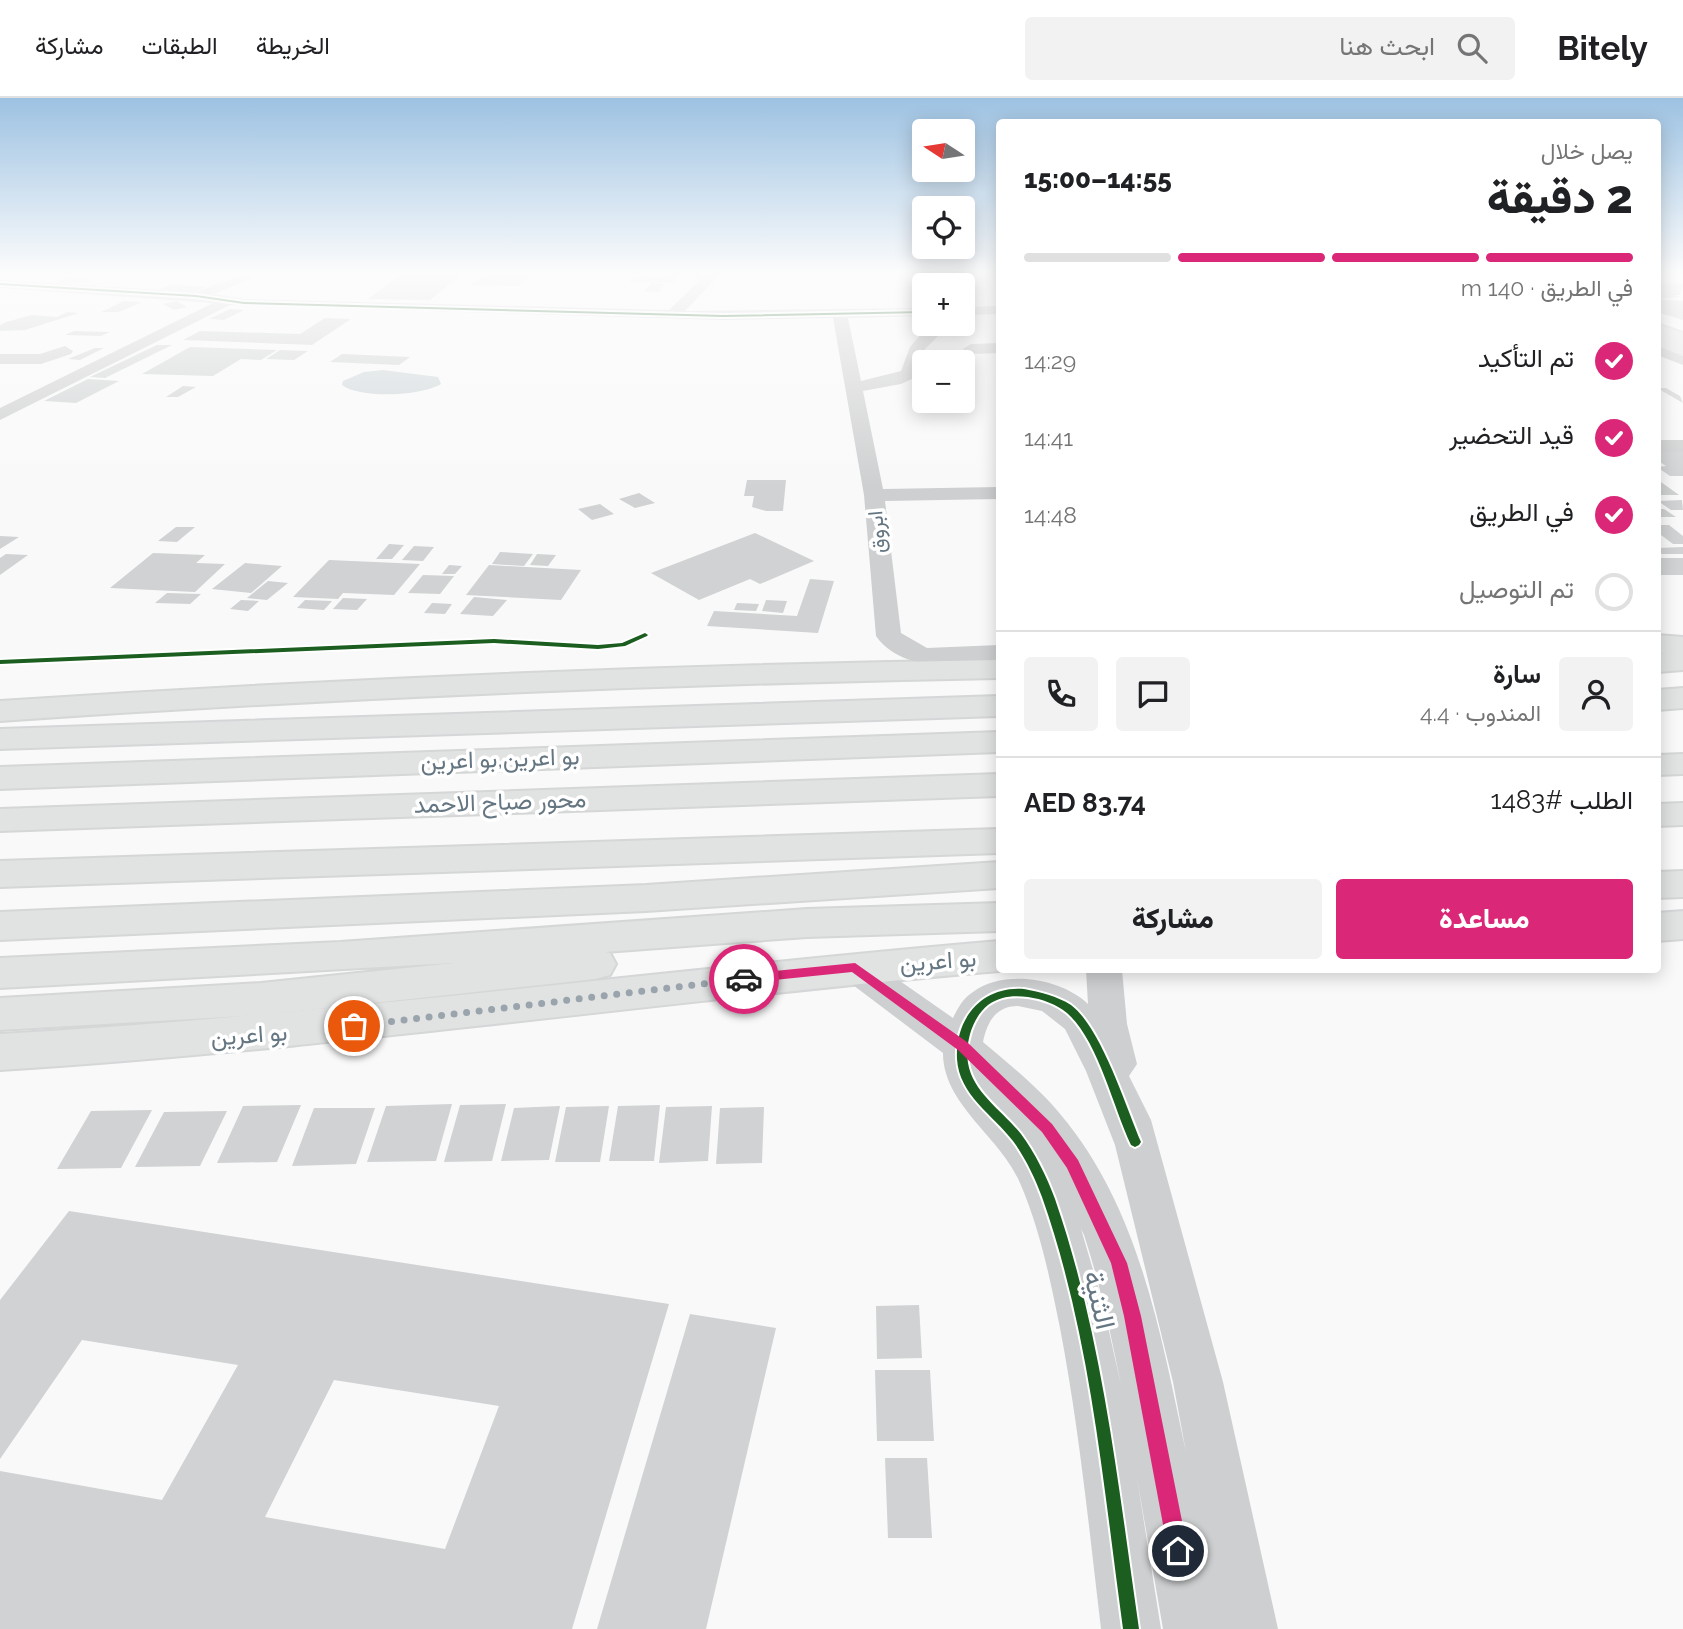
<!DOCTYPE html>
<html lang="ar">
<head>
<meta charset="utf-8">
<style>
	:root { --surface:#fff; --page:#f2f2f2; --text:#202124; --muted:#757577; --line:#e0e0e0; --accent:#db2777 }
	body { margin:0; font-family:Raleway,Vazirmatn,sans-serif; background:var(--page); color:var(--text); direction:rtl; height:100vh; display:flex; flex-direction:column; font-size:26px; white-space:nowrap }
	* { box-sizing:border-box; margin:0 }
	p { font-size:23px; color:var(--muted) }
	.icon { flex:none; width:38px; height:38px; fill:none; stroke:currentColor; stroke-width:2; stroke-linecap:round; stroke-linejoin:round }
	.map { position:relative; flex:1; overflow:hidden; direction:ltr }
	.panel { position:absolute; left:996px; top:21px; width:665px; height:854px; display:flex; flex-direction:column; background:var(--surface); border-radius:7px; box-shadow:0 4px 18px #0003; direction:rtl }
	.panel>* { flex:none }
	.needle { width:46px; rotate:282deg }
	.buttons { position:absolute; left:912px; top:21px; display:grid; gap:14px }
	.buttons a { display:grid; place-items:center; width:63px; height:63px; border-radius:7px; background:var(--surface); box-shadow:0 4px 18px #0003; font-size:35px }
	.pin { position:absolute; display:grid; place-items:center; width:60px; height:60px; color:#fff; margin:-30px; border:4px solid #fff; border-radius:50%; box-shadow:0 2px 7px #0007 }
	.courier { position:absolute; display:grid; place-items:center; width:70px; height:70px; margin:-35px; border:5px solid #db2777; border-radius:50%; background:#fff; color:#222; box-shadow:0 2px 9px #0007 }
	.overview em { font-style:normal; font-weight:800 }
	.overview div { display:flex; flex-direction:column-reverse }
	.overview { display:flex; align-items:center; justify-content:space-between; height:119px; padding:0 28px }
	h1 { font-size:46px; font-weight:800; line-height:52px }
	.bar { display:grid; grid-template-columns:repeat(4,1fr); gap:10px 7px; align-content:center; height:84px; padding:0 28px }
	.bar i { height:9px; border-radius:5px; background:var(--line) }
	.bar .current { background:var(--accent) }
	.bar p { grid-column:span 4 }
	.line { display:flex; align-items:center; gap:18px; padding:0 28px; border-top:2px solid var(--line) }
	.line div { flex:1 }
	.round { display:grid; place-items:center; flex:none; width:74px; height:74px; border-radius:7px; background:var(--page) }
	ol { padding:0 28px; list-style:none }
	li { display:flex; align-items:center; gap:21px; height:77px }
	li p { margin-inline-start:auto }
	li .icon { padding:7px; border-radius:50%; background:var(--accent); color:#fff; stroke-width:4 }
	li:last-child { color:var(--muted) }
	li i { width:38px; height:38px; border:4px solid var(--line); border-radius:50% }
	.primary-button { display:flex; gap:14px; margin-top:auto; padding:14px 28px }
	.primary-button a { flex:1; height:80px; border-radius:7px; background:var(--accent); color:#fff; font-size:28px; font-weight:800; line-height:80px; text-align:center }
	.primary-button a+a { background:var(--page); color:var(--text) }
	header { display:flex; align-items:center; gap:42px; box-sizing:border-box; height:98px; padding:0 35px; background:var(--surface); border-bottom:2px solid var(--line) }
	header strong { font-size:33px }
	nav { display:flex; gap:38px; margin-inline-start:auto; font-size:24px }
	.search { width:490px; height:63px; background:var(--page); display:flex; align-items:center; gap:18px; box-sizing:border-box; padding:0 24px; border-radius:7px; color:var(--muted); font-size:26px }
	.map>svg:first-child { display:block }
	.water { fill:#ced6d9 }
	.building { fill:#d0d2d3; fill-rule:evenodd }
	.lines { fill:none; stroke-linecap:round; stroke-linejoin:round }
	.secondary-casing { stroke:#d5d6d7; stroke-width:4 }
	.primary-casing { stroke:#d5d6d7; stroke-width:4 }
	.trunk-casing { stroke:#d5d6d6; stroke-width:4 }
	.minor { fill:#cecfd0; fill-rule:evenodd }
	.tertiary { fill:#cecfd0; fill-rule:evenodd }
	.secondary { fill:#e1e2e2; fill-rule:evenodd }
	.primary { fill:#e1e2e2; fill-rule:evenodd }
	.trunk { fill:#e1e2e2; fill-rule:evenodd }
	.cycleway-casing { stroke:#fff; stroke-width:4 }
	.cycleway { fill:#1b5e20; fill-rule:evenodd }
	.route { fill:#db2777 }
	.done { stroke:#99a4ac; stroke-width:7; stroke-dasharray:0 12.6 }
	.labels { text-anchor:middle; stroke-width:7; stroke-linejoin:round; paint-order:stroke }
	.far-street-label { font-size:21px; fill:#657683; stroke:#fff }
	.street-label { font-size:24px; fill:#657683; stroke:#fff }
	.near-street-label { font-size:28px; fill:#657683; stroke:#fff }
</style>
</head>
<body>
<header>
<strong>Bitely</strong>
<div class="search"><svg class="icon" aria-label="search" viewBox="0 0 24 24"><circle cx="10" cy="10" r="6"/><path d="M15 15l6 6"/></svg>ابحث هنا</div>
<nav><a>الخريطة</a><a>الطبقات</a><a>مشاركة</a></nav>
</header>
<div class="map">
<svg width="1683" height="1531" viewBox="0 0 1683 1531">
	<rect width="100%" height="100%" fill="#f9f9f9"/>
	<path class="water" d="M 383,272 L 438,279 L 441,286 C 422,298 360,301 342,287 L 343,283 L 364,274 Z"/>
	<g class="building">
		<polygon points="83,175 127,175 115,179 75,177"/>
		<polygon points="403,175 463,175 430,202 368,201"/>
		<polygon points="487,175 533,175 518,188 471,187"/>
		<polygon points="636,177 678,178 672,185 630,184"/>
		<polygon points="67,179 94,181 86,184 95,184 57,185"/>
		<polygon points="651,185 665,186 659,194 644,193"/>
		<polygon points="1675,185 1683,187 1680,197 1675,197 1680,199 1657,201 1657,186"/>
		<polygon points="171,187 206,189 194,194 157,192"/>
		<polygon points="124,203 142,204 119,214 101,214"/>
		<polygon points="177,203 187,209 174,212 163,206"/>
		<polygon points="230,211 244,212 224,222 209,221"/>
		<polygon points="67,214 79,215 25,232 0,233 0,227 6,224 32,217 57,219"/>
		<polygon points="325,220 351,221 312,247 183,242 200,233 300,236"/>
		<polygon points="74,233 110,234 101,238 65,237"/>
		<polygon points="157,247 172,247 105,280 90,279"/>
		<polygon points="190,249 277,252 261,262 241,261 213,278 142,276"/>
		<polygon points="95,250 104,250 80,262 68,261"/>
		<polygon points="280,252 308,253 294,262 266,261"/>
		<polygon points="342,256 410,259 399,267 330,264"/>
		<polygon points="88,281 119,283 76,305 44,303"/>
		<polygon points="183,288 196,289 178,299 166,299"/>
		<polygon points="1657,290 1666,290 1680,298 1683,305"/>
		<polygon points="1657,353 1683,353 1683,378 1670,378 1657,369 1666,368 1657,362"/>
		<polygon points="747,382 786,382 783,413 766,413 752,409 754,398 744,398"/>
		<polygon points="1657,384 1661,384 1679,397 1657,397"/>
		<polygon points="639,395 655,405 635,410 619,401"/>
		<polygon points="1682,402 1683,412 1671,412 1658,403"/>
		<polygon points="600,406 614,416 592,422 578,411"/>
		<polygon points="1657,411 1664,411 1676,419 1658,419"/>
		<polygon points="1657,427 1669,427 1683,438 1683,446 1673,446 1657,434"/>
		<polygon points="176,429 195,429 177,444 158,443"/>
		<polygon points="755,435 814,463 760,486 750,481 699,502 651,475"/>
		<polygon points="0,438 19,439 0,451"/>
		<polygon points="389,446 404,447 392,461 376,461"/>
		<polygon points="414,448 434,449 423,463 402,462"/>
		<polygon points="1683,449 1683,456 1662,456 1657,452 1657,450"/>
		<polygon points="500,454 533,456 524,468 492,466"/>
		<polygon points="153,455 205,457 196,465 225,466 195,494 110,490"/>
		<polygon points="6,456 28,457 0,477 0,460"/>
		<polygon points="537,456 556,457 548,468 530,467"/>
		<rect x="1657" y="460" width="26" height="17"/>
		<polygon points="329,462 420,466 394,497 343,495 338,501 293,499"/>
		<polygon points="245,465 282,468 251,495 212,491"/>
		<polygon points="449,467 462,468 455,476 442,476"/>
		<polygon points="489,467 581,472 561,502 466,497"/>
		<polygon points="423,477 454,478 440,496 408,495"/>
		<polygon points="810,481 834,483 818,535 707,528 714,513 797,518"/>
		<polygon points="268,483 288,485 267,502 247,500"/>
		<polygon points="167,495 201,496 190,506 155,505"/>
		<polygon points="474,499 507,502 493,518 460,516"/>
		<polygon points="343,500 367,501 357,512 333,511"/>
		<polygon points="241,502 259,503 248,513 230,511"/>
		<polygon points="305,502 332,503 324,512 297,510"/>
		<polygon points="766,502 787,503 783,515 762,513"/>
		<polygon points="432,505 452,506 445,516 424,515"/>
		<polygon points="737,505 759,506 756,513 734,512"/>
		<polygon points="452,1006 436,1063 367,1064 386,1008"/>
		<polygon points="506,1006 492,1063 444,1064 460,1007"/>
		<polygon points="301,1007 277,1064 217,1065 243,1008"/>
		<polygon points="660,1007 654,1063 609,1063 618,1008"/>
		<polygon points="560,1008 549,1062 501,1063 514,1010"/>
		<polygon points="609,1008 600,1064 555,1064 566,1009"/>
		<polygon points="712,1008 708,1063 659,1065 666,1009"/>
		<polygon points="764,1009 762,1065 716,1066 720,1010"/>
		<polygon points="314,1010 375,1010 356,1066 292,1068"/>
		<polygon points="152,1012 121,1070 57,1071 91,1013"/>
		<polygon points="227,1013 200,1068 135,1069 164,1014"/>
		<path d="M 69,1113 L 669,1206 L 572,1531 L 0,1531 L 0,1373 L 162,1402 L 238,1267 L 82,1242 L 0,1361 L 0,1202 ZM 334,1282 L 499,1308 L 445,1451 L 265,1419 Z"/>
		<polygon points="919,1207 922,1260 877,1261 876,1208"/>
		<polygon points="690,1216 776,1230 706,1531 597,1531"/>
		<polygon points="875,1272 930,1272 934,1343 877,1343"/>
		<polygon points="885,1360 927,1360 932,1440 888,1440"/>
	</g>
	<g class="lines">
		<defs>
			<g id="secondary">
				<polygon points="1657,537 1683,539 1683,557 1657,555"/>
				<polygon points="999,598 999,618 0,651 0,631"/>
				<polygon points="1683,813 1683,841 1657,843 1657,815"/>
				<path d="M 999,843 L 999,872 L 1004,872 L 999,873 C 666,902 334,951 0,972 L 0,936 C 334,917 666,871 999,843 Z"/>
			</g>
			<polygon id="primary" points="1657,226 1683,235 1683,246 1657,237"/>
			<g id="trunk">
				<polygon points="1657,236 1683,245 1683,258 1657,248"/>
				<polygon points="1683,554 1683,572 1657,574 1657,556"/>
				<path d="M 999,562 L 999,580 C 665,586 333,600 0,623 L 0,603 C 333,581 666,567 999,562 Z"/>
				<polygon points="1683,590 1683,610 1657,612 1657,592"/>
				<polygon points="999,634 999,654 0,691 0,669"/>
				<polygon points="1683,656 1683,676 1657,677 1657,657"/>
				<polygon points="999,676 999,698 0,733 0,711"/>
				<polygon points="1683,705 1683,727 1657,728 1657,706"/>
				<polygon points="999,731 999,755 0,789 0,763"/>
				<polygon points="999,764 999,790 646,813 0,842 0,814 646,787"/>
				<polygon points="1683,773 1683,799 1657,800 1657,774"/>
				<polygon points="999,805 999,833 807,839 605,854 610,855 616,866 610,877 595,881 261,917 0,932 0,900 261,885 454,865 0,890 0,860 340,844 807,811"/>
			</g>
		</defs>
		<use href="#secondary" class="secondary-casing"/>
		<use href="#primary" class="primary-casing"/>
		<use href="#trunk" class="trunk-casing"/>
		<g class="minor">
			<path d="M 246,175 L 264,175 L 214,196 L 244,201 L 669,212 L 702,180 L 670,179 L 664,175 L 721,175 L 685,213 L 924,210 L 924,218 L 848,220 L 861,283 L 901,273 L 910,249 L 930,226 L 944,226 L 939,237 L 925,251 L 914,280 L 901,286 L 863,293 L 883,391 L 999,389 L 999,401 L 885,403 L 901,535 L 927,550 L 999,547 L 999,563 C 960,567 903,576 876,538 L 864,397 L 833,220 L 723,222 L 230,207 L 0,322 L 0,310 L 213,205 L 0,190 L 0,182 L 196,194 Z"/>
			<polygon points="1657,201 1683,203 1683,211 1657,209"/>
			<polygon points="999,208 999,216 962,217 962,209"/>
			<polygon points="999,245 999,255 971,256 963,251 971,246"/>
			<polygon points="1657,246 1683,256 1683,267 1657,257"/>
			<polygon points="65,248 73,253 71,256 41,266 0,266 0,256 40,256"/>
			<rect x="1657" y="342" width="26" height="12"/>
			<path d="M 854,856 L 867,860 L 953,920 C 958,910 963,900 973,894 C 1004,871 1061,880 1088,906 L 1086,872 L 1122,872 L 1127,926 L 1137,966 L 1129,978 L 1151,1022 L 1223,1284 L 1278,1531 L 1163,1531 L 1137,1380 L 1161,1531 L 1101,1531 C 1089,1430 1079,1329 1060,1230 C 1050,1181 1040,1131 1020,1085 C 1001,1039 943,1007 943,955 L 841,878 L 836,869 L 841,860 ZM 1018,908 L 1042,913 L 1065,931 L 1086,973 L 1115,1047 L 1173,1284 L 1186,1354 C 1161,1238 1140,1111 1061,1017 C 1039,990 1010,967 983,944 C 987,924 996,908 1018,908 ZM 1081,1131 L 1084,1137 C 1100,1186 1111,1236 1121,1287 L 1102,1202 Z"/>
		</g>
		<polygon class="tertiary" points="1657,203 1683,211 1683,222 1657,214"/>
		<use href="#secondary" class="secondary"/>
		<use href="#primary" class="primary"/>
		<use href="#trunk" class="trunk"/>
		<defs>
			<g id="cycleway">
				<polygon points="0,185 196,197 244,204 723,217 924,213 924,215 723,219 244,206 196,199 0,187"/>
				<polygon points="645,535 648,537 647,538 625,548 598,551 494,545 0,566 0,562 494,541 598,547 622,545"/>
				<path d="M 1024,891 C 1040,894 1057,898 1071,907 C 1101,929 1126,1009 1141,1044 L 1139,1047 L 1135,1049 L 1131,1047 C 1113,1009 1098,942 1067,915 C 1056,906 1042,901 1028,899 C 1014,897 1000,898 988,907 C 972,920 965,945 968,965 C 973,995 1003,1013 1021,1036 C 1035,1055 1047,1079 1055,1101 C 1103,1240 1118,1387 1139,1531 L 1123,1531 C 1103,1386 1091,1238 1042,1099 C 1035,1080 1025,1059 1013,1043 C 993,1017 959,997 957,961 C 955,920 982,888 1024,891 Z"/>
			</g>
		</defs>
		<use href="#cycleway" class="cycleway-casing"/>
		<use href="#cycleway" class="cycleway"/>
	</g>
	<linearGradient id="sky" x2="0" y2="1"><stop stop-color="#9dc2e2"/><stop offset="0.45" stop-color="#fcfcfc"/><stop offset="1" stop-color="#fcfcfc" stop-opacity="0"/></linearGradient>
	<rect width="1683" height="389" fill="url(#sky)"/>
	<polygon class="route" points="855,865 967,944 1052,1026 1078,1062 1127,1165 1141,1218 1188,1453 1185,1460 1178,1463 1171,1460 1168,1453 1124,1218 1111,1165 1067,1070 1042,1034 958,952 852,874 744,885 738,881 744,876"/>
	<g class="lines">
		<polyline class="done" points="354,928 744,881"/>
	</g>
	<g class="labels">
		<g class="far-street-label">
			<text transform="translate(877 434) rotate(-95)" y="7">ابروق</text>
		</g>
		<g class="street-label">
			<text transform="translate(500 661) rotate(-2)" y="8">بو اعرين,بو اعرين</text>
			<text transform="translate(500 704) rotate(-2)" y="8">محور صباح الاحمد</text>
			<text transform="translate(938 863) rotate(-4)" y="8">بو اعرين</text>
			<text transform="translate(249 937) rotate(-4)" y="8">بو اعرين</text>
		</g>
		<g class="near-street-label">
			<text transform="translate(1100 1202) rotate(77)" y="10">الثنية</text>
		</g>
	</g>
</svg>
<div class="buttons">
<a><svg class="needle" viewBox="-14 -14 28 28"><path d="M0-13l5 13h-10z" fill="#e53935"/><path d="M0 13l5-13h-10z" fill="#757577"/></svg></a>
<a><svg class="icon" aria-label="locate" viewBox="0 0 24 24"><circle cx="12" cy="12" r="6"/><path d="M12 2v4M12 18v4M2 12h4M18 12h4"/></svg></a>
<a>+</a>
<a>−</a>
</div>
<div class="pin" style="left:354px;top:928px;background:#ea580c"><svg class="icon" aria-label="bag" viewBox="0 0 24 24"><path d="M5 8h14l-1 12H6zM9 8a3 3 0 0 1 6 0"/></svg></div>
<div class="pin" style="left:1178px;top:1453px;background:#1f2937"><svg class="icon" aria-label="home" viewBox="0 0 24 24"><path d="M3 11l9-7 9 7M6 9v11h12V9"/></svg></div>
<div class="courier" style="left:744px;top:881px"><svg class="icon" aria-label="car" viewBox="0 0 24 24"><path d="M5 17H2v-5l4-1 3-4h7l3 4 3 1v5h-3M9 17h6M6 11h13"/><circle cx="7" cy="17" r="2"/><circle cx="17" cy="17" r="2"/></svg></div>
<section class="panel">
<div class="overview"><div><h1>2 دقيقة</h1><p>يصل خلال</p></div><em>14:55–15:00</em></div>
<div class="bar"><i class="current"></i><i class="current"></i><i class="current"></i><i></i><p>في الطريق · 140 m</p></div>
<ol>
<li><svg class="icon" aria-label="check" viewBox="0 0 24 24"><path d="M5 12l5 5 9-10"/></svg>تم التأكيد<p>14:29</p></li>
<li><svg class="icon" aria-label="check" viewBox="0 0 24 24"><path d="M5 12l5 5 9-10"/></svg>قيد التحضير<p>14:41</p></li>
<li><svg class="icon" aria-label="check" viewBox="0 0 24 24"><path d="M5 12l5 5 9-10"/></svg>في الطريق<p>14:48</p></li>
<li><i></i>تم التوصيل</li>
</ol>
<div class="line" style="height:126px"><a class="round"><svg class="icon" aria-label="person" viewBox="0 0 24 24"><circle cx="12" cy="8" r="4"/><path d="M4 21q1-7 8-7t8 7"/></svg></a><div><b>سارة</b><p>المندوب · 4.4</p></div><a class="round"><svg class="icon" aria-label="chat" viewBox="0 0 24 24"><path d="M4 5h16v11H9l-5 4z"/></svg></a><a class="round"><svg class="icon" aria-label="phone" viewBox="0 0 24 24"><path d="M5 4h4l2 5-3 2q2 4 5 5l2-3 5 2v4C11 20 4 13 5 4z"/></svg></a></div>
<div class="line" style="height:91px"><div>الطلب #1483</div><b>AED 83.74</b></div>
<div class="primary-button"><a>مساعدة</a><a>مشاركة</a></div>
</section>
</div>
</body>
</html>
